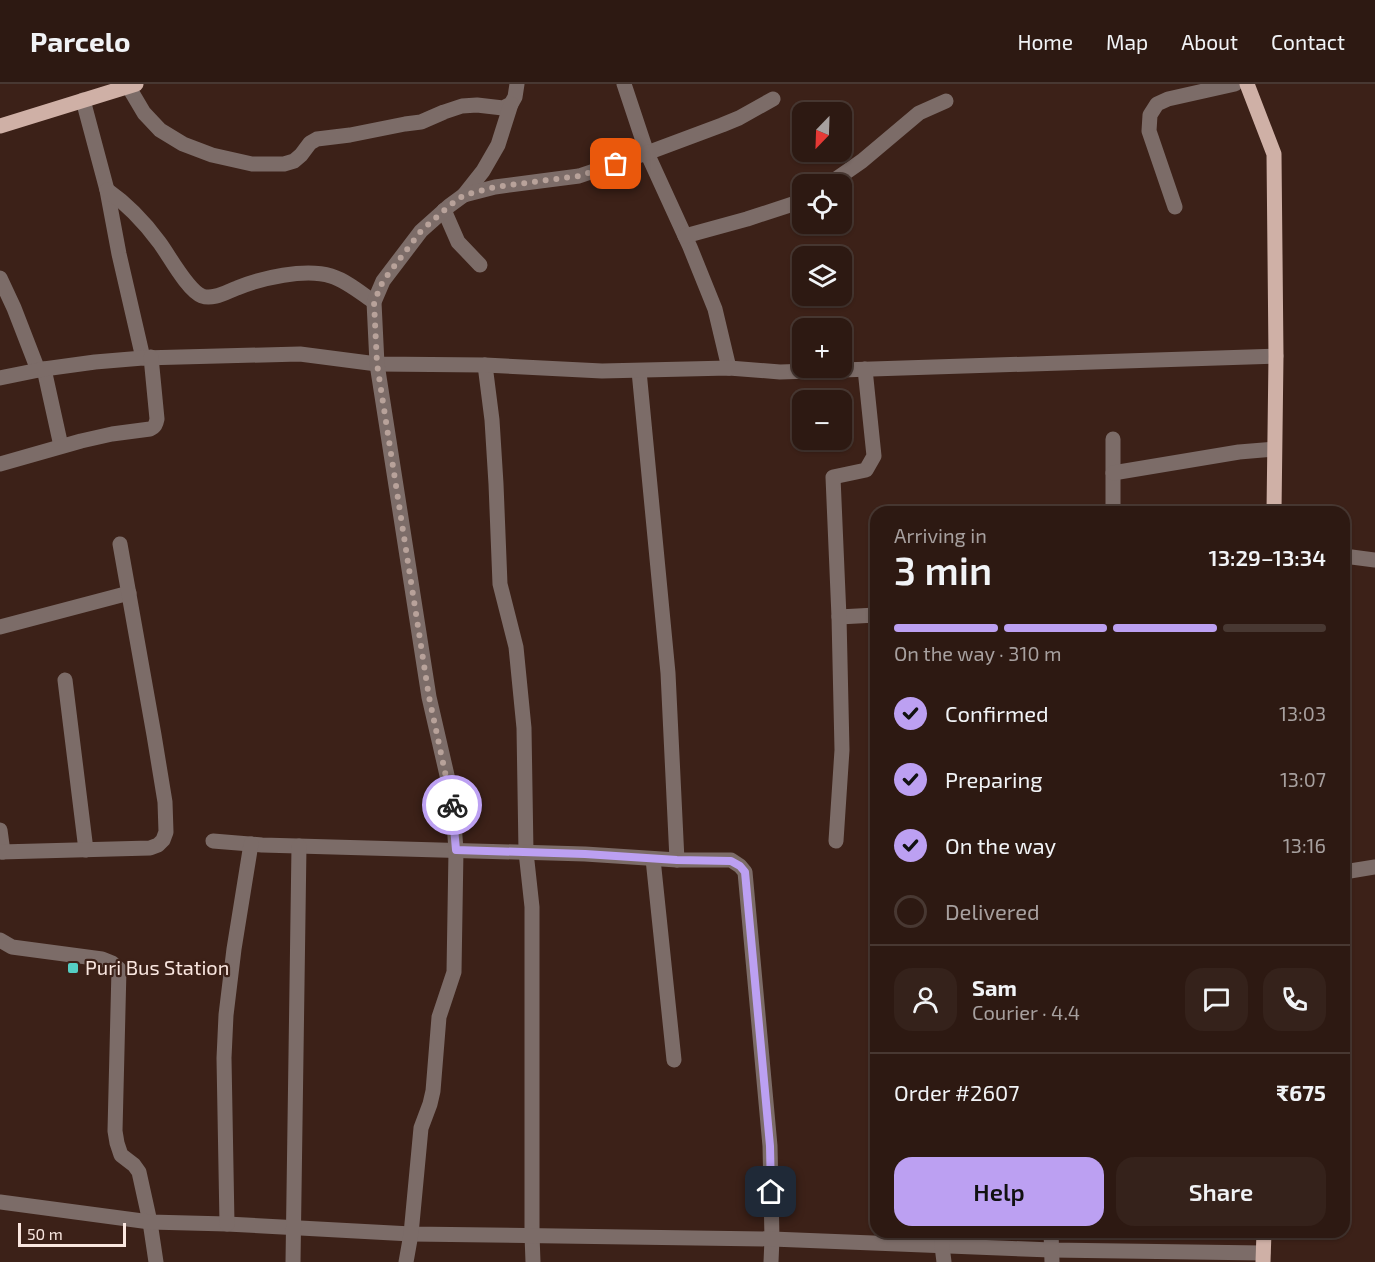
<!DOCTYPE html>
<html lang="en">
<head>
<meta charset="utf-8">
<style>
	:root { --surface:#2d1912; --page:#35221b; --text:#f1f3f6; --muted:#a7a09f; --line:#483832; --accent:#bca0f2 }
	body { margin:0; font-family:"Exo 2",sans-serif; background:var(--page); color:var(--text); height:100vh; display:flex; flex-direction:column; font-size:22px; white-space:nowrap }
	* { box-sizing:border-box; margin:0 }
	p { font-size:20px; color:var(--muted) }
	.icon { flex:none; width:33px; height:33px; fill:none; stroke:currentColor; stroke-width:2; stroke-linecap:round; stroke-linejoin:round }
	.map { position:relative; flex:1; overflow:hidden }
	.side { position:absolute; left:870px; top:422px; width:480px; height:732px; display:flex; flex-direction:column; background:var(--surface); border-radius:18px; box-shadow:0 2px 4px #0004,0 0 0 2px var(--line) }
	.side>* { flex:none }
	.needle { width:39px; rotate:203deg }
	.buttons { position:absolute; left:792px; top:18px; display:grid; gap:12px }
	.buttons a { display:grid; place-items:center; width:60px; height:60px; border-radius:12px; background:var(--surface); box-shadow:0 2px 4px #0004,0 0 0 2px var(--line); font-size:30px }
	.scale { position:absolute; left:18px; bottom:15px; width:108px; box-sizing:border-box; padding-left:6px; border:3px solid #fae7e0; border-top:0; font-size:16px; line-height:21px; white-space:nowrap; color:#fae7e0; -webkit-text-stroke:4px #3c2118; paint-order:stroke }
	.pin { position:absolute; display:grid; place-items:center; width:51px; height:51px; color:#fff; margin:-26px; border-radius:12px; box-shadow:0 3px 9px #0006 }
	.courier { position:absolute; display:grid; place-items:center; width:60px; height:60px; margin:-30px; border:4px solid #bca0f2; border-radius:50%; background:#fff; color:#222; box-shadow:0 2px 8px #0007 }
	.summary em { font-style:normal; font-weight:600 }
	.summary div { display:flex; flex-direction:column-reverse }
	.summary { display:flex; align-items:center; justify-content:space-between; height:102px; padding:0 24px }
	h1 { font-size:39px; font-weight:600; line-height:45px }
	.bar { display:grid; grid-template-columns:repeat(4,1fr); gap:9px 6px; align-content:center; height:72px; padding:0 24px }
	.bar i { height:8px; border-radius:4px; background:var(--line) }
	.bar .on { background:var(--accent) }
	.bar p { grid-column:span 4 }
	.line { display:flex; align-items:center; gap:15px; padding:0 24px; border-top:2px solid var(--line) }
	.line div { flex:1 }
	.round { display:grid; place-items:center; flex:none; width:63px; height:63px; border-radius:18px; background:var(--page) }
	ol { padding:0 24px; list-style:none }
	li { display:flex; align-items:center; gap:18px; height:66px }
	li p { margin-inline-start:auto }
	li .icon { padding:6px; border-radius:50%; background:var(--accent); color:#111; stroke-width:4 }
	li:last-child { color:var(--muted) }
	li i { width:33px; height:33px; border:3px solid var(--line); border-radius:50% }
	.action { display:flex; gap:12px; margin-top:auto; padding:12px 24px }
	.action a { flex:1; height:69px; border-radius:18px; background:var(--accent); color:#111; font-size:24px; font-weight:600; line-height:69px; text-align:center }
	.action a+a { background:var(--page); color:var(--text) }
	header { display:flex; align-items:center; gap:36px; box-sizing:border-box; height:84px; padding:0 30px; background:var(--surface); border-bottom:2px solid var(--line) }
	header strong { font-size:28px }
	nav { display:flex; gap:33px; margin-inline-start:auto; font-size:21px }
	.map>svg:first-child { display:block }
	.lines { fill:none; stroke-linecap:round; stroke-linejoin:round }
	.minor { stroke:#7c6c68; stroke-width:15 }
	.major { stroke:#cfb0a6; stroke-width:15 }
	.done { stroke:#b8a29a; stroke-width:6; stroke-dasharray:0 10.8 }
	.route { stroke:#bca0f2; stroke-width:8 }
	.poi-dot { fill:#55cec4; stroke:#3c2118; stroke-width:2 }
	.labels { text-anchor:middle; stroke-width:4.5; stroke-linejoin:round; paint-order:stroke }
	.poi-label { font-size:20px; fill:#fae7e0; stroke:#3c2118; text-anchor:start }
</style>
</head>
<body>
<header>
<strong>Parcelo</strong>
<nav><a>Home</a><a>Map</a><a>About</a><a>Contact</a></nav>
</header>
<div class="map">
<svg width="1375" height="1178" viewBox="0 0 1375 1178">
	<rect width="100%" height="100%" fill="#3c2118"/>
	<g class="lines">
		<g class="minor">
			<polyline points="624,0 647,69 690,163 715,225 729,284"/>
			<polyline points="128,2 144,29 160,46 183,60 212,71 252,80 284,80 294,77 301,71 310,59 317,55 350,51 405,40 421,38 444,28 462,22 477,21 503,24 511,20 515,13 517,0"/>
			<polyline points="83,16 107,106 119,170 143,274"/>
			<polyline points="829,100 862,77 919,29 946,17"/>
			<path d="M 107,106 C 127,120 145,139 159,158 C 169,171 187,206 202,212 C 213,216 226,208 237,204 C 261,194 305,184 331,192 C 347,197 361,209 374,218"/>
			<polyline points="464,111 483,87 498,61 511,20"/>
			<polyline points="1175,123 1149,47 1150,31 1157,20 1168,15 1235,0"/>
			<polyline points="444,126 458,158 480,181"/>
			<polyline points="685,152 747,135 802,117"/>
			<polyline points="0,194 14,224 38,286"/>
			<polyline points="485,281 492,336 496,400 500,500 516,563 524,644 526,768 532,823 532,1151 533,1178"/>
			<polyline points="44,285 61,362"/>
			<polyline points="639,287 668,589 677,776"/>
			<polyline points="0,294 44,285 95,278 143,274 300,270 377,280 485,281 602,287 729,284 780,288 1276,272"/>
			<polyline points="1113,355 1113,428"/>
			<path d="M 0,380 L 81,357 L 112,350 L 150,345 C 155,343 156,340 157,335 L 151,273"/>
			<polyline points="1113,389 1239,368 1274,365"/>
			<polyline points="1344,472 1375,476"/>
			<polyline points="839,533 876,531"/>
			<polyline points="0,543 129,509"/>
			<polyline points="65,596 86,766"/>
			<polyline points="0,746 3,768"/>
			<polyline points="213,757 262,761 585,770 677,776 731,776 740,782 745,788 770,1062 772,1155 771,1178"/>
			<polyline points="836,757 842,666 839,533 833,393 866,386 874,372 865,285"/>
			<polyline points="0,768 150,764 158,761 163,756 166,748 165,718 154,651 120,460"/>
			<polyline points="653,775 674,976"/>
			<polyline points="1344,788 1375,783"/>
			<polyline points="0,856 12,863 102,875 112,879 119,885 115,1047 117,1059 121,1071 134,1081 139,1088 150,1138 156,1178"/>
			<polyline points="0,1118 150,1138 227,1140 411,1150 772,1155 1051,1166 1263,1169"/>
			<polyline points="227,1140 224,974 226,931 234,865 251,760"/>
			<polyline points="943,1148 942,1162 944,1178"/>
			<polyline points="1051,1148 1052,1178"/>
			<polyline points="293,1178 299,762"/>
			<polyline points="406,1178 411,1150 421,1044 430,1020 433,1007 439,933 454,888 456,766 452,713 429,613 377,280 374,218 383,197 421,147 449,122 464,111 495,103 579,92 647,69 722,41 739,34 773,15"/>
		</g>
		<g class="major">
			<polyline points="1247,0 1274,70 1276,272 1274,428"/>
			<polyline points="0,42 136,0"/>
			<polyline points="1263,1178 1264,1148"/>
		</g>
	</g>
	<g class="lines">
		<polyline class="done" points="452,721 429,613 377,280 374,218 383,197 421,147 449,122 464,111 495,103 579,92 616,80"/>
		<polyline class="route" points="452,721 456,766 585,770 677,776 731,777 740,782 745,788 770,1062 771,1108"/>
	</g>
	<rect class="poi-dot" x="67" y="878" width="12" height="12" rx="3"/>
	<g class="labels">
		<g class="poi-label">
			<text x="85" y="891">Puri Bus Station</text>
		</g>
	</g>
</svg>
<div class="buttons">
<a><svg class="needle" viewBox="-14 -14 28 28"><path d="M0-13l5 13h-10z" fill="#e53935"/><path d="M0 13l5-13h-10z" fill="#a7a09f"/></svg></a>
<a><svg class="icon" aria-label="locate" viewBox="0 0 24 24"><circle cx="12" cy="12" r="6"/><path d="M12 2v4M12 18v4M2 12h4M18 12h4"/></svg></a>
<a><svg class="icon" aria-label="layers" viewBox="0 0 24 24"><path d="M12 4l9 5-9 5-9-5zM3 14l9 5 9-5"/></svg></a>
<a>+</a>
<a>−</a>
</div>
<div class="scale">50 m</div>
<div class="pin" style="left:616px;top:80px;background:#ea580c"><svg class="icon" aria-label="bag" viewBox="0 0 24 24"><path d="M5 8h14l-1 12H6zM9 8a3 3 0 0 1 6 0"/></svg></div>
<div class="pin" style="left:771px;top:1108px;background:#1f2937"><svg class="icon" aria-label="home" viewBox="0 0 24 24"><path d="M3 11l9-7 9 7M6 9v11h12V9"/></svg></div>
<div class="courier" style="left:452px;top:721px"><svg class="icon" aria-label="bike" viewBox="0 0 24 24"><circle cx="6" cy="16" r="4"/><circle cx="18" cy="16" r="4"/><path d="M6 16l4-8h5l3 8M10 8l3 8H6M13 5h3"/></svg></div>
<section class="side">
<div class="summary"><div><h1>3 min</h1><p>Arriving in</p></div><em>13:29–13:34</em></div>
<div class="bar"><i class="on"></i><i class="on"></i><i class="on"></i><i></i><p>On the way · 310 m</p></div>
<ol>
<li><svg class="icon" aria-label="check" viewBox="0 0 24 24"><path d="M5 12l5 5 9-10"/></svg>Confirmed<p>13:03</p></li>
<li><svg class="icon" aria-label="check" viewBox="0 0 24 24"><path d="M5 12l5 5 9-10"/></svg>Preparing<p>13:07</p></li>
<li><svg class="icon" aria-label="check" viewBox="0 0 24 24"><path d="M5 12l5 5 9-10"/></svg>On the way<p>13:16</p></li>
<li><i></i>Delivered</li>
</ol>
<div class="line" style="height:108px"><a class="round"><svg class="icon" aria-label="person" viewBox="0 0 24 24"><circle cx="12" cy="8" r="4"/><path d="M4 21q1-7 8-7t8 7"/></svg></a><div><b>Sam</b><p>Courier · 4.4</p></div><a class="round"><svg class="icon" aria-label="chat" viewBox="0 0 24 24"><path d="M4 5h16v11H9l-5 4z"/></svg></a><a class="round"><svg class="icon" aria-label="phone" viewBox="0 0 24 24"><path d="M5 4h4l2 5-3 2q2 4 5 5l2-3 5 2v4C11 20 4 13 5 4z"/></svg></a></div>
<div class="line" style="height:78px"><div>Order #2607</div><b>₹675</b></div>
<div class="action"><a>Help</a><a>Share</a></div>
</section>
</div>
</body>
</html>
